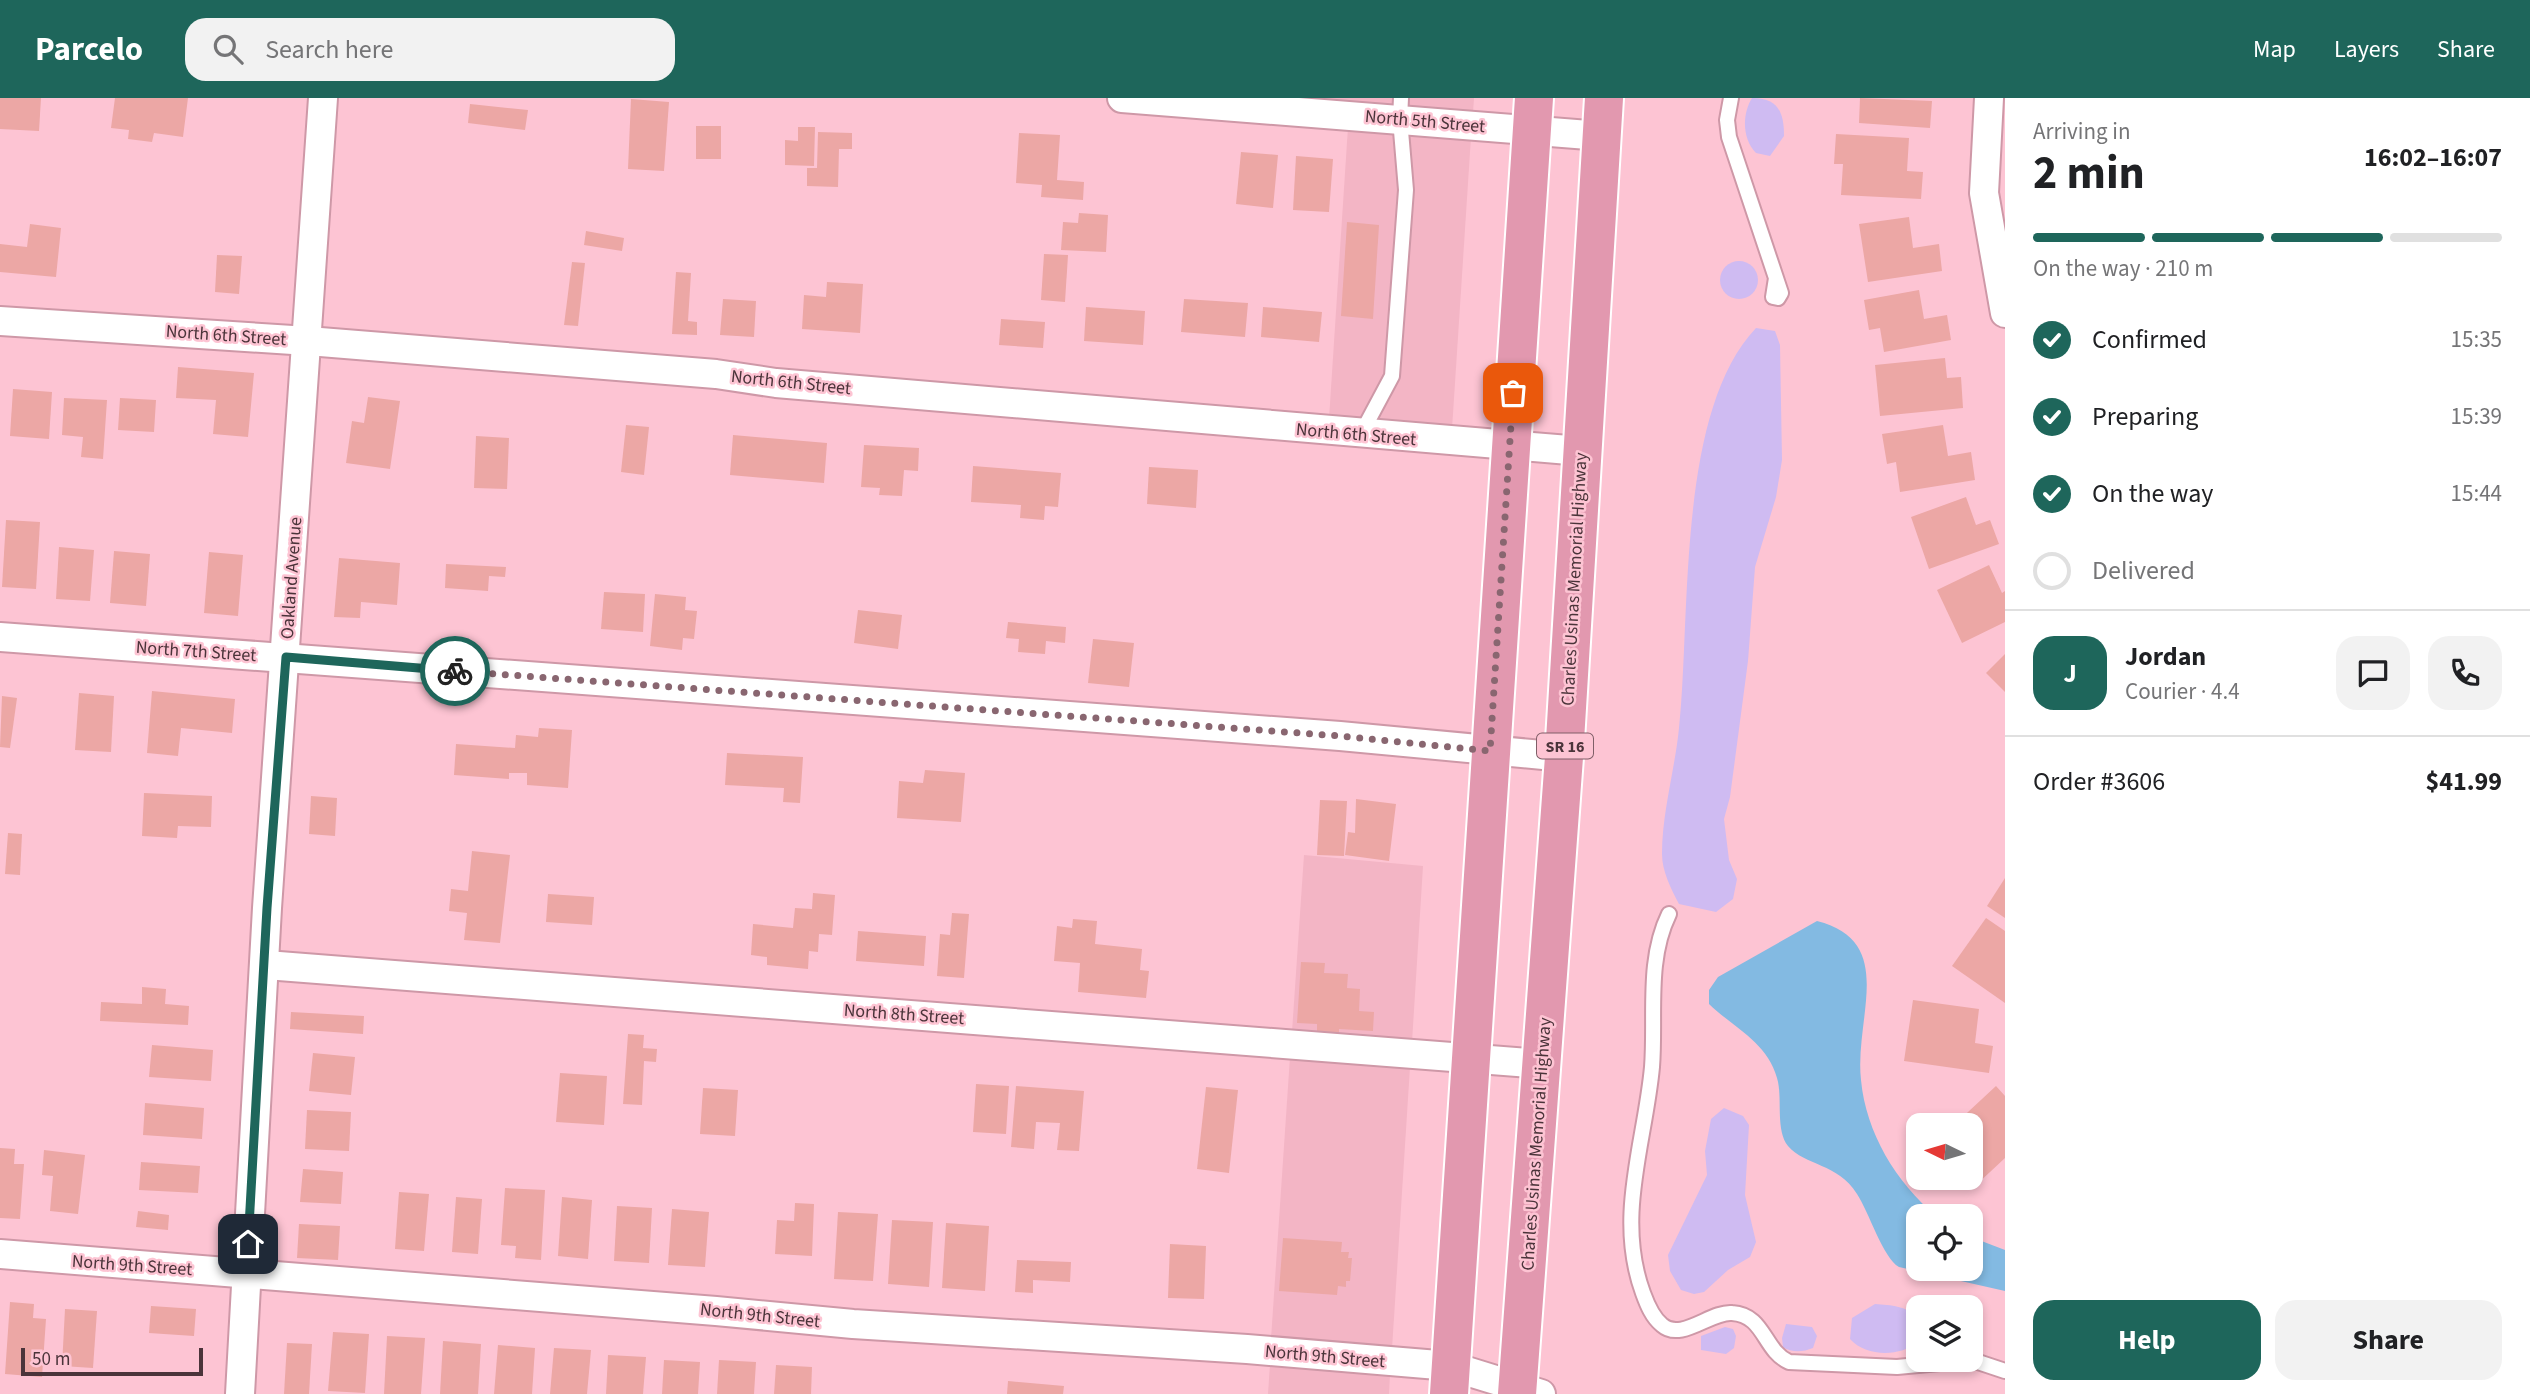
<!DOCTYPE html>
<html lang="en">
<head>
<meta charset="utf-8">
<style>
	:root { --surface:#fff; --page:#f2f2f2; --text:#202124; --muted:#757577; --line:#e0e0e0; --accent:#1e665b }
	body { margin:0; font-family:"Source Sans 3",sans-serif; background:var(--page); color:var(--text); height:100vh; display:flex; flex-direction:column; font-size:26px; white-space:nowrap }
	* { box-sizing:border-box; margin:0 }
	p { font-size:23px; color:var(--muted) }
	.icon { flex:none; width:38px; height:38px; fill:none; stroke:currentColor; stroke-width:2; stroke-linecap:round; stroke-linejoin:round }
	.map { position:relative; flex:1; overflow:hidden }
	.sheet { display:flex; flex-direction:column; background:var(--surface); width:525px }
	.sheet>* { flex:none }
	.needle { width:46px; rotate:275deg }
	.tools { position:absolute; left:1906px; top:1015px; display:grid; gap:14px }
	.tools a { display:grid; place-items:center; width:77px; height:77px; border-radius:14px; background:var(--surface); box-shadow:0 4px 10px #0003; font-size:35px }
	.scale { position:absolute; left:21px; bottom:18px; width:182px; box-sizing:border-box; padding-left:7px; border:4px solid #4b343a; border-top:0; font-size:19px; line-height:24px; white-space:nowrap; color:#4b343a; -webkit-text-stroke:5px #fdc4d3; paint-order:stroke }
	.pin { position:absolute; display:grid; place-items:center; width:60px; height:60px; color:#fff; margin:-30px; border-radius:14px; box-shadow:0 4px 10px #0006 }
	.courier { position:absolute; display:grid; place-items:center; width:70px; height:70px; margin:-35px; border:5px solid #1e665b; border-radius:50%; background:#fff; color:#222; box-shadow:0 2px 9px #0007 }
	.overview em { font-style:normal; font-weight:700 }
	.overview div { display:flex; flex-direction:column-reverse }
	.overview { display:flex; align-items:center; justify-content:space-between; height:119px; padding:0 28px }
	h1 { font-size:46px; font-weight:700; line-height:52px }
	.bar { display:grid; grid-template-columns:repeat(4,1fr); gap:10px 7px; align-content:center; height:84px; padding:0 28px }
	.bar i { height:9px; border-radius:5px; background:var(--line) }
	.bar .selected { background:var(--accent) }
	.bar p { grid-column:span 4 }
	.line { display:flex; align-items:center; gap:18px; padding:0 28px; border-top:2px solid var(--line) }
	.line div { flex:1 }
	.round { display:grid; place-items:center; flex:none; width:74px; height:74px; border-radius:21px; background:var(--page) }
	ol { padding:0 28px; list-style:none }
	li { display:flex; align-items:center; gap:21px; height:77px }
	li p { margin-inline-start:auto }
	li .icon { padding:7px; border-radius:50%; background:var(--accent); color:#fff; stroke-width:4 }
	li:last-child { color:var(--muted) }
	li i { width:38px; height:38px; border:4px solid var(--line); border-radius:50% }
	.primary-button { display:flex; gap:14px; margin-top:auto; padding:14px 28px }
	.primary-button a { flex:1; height:80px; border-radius:21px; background:var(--accent); color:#fff; font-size:28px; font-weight:700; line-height:80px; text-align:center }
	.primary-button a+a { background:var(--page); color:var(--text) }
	header { display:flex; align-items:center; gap:42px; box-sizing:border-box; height:98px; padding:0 35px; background:var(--accent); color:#fff }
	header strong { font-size:33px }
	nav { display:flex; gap:38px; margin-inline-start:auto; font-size:24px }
	.search { width:490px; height:63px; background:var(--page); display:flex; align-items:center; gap:18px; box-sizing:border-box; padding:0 24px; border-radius:21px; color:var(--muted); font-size:26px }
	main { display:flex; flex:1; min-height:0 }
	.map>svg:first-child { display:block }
	.built { fill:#f3b5c5 }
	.green { fill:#cfbbf2 }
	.water { fill:#83bae2 }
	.building { fill:#eca7a5 }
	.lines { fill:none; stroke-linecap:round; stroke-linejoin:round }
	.service-casing { stroke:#ce98a7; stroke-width:18 }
	.minor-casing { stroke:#ce98a7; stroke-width:32 }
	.trunk-casing { stroke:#fff; stroke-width:42 }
	.service { stroke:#fff; stroke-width:14 }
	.minor { stroke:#fff; stroke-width:28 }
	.trunk { stroke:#e298af; stroke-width:38 }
	.done { stroke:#896670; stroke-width:7; stroke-dasharray:0 12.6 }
	.route { stroke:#1e665b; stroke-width:9 }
	.labels { text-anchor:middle; stroke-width:5; stroke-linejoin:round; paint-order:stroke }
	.shield { fill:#fdc4d3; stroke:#805f68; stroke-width:2 }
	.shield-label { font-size:16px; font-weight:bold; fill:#4b343a }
	.street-label { font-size:18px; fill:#4b343a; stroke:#fdc4d3 }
</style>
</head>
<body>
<header>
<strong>Parcelo</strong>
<div class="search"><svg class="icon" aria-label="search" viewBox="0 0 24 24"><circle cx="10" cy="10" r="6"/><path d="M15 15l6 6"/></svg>Search here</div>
<nav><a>Map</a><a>Layers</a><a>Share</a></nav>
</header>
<main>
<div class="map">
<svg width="2005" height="1296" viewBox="0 0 2005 1296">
	<rect width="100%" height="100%" fill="#fdc4d3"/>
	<g class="built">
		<polygon points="1302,0 1474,0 1473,15"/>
		<polygon points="1348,29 1471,39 1452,331 1329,321"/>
		<polygon points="1304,757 1423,768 1412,944 1292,934"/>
		<polygon points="1290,959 1410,969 1392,1251 1271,1241"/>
		<polygon points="1270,1266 1390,1276 1389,1296 1268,1296"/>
	</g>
	<g class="green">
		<path d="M 1752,0 C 1778,0 1784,14 1784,38 L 1770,58 L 1756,55 C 1742,41 1742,16 1752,0 Z"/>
		<circle cx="1739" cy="182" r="19"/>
		<path d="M 1756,230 L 1775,233 L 1780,247 L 1782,362 L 1776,399 L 1755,469 L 1748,563 L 1730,699 L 1724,721 L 1729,762 L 1737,781 L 1733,801 L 1716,814 L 1679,806 C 1671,791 1662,773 1662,756 C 1662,714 1675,671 1679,630 C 1691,521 1676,314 1756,230 Z"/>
		<polygon points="1724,1010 1743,1018 1749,1027 1745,1097 1756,1144 1750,1159 1728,1172 1704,1194 1694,1196 1681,1192 1670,1173 1668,1157 1707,1077 1705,1053 1711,1021"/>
		<path d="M 1875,1206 C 1891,1207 1907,1208 1918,1220 L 1918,1244 C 1900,1259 1866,1259 1850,1241 L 1852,1220 Z"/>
		<path d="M 1786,1226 L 1812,1229 L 1817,1238 L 1813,1250 C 1803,1254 1792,1255 1783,1249 L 1782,1240 Z"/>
		<polygon points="1725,1229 1733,1231 1736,1238 1734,1250 1726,1256 1701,1252 1701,1238"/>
	</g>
	<path class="water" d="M 1817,823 C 1898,844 1854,919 1861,982 C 1866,1035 1896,1084 1936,1118 L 1918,1118 L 1918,1171 L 1970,1171 L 1971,1139 L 2005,1152 L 2005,1193 L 1899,1169 C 1883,1160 1869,1114 1857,1096 C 1838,1065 1805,1068 1788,1048 C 1775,1032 1783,999 1777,980 C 1767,944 1734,930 1709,906 L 1709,892 L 1718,879 Z"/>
	<g class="building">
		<polygon points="0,0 41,0 39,33 0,31"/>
		<polygon points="115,0 188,0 183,39 154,35 152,44 128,41 129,32 111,30"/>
		<polygon points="1860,0 1932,3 1930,30 1859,25"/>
		<polygon points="631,1 669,4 664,73 628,71"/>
		<polygon points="470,6 528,12 525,32 468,25"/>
		<rect x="696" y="28" width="25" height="33"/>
		<polygon points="798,29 815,29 814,68 785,67 785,42 798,43"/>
		<polygon points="818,34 852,35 852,51 839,51 838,89 807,88 807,70 817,70"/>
		<polygon points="1019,35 1060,37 1057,82 1084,84 1083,102 1041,99 1042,87 1016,85"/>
		<polygon points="1836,36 1909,40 1907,73 1923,74 1921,101 1841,97 1843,66 1834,66"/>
		<polygon points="1241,54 1278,57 1273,110 1236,106"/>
		<polygon points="1296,58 1333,61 1329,114 1293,112"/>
		<polygon points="1079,115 1108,117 1106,154 1061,152 1063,124 1078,125"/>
		<polygon points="1909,119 1913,150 1939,146 1942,173 1868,184 1859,126"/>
		<polygon points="1347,124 1379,127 1373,221 1341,218"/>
		<polygon points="30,126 61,130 56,179 0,174 0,146 27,149"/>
		<polygon points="586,133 624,140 622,153 584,147"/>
		<polygon points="1044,156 1068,157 1065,204 1041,202"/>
		<polygon points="217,157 242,158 239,196 215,194"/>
		<polygon points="572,164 585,165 578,228 564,227"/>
		<polygon points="676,174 691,175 688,223 697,224 697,237 672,236"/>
		<polygon points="827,184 863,186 860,235 802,231 804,197 826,199"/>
		<polygon points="1919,192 1924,221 1947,217 1951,242 1884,254 1880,230 1869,232 1864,202"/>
		<polygon points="723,201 756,203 754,239 720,237"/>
		<polygon points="1184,201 1248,205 1245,239 1181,234"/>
		<polygon points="1086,209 1145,213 1143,247 1084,243"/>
		<polygon points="1263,209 1322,214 1319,244 1261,239"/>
		<polygon points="1001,221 1045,224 1043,250 999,247"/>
		<polygon points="1945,260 1947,280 1961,279 1963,310 1880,318 1875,267"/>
		<polygon points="178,269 254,275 248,339 213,336 216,302 176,300"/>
		<polygon points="13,291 52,294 49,341 10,338"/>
		<polygon points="368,299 400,303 390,371 346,365 352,323 364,325"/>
		<polygon points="64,300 107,302 103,361 81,359 83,339 62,337"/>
		<polygon points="120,300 156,302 154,334 118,332"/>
		<polygon points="626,327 649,329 644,377 621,374"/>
		<polygon points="1943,327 1948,358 1971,354 1975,382 1900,394 1896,364 1887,366 1882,336"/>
		<polygon points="733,337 827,345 824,385 730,377"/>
		<polygon points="476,338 509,340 507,391 474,390"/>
		<polygon points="864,347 919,350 918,373 904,372 902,398 879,397 880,390 861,389"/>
		<polygon points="973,368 1061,375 1058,409 1045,408 1044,422 1020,420 1021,407 971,404"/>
		<polygon points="1149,369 1198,372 1196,410 1147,406"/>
		<polygon points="1966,399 1976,427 1990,422 1999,446 1929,471 1911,419"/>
		<polygon points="6,422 40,424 36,491 2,489"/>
		<polygon points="59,449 94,452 90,503 56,501"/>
		<polygon points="114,453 150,456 146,508 110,505"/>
		<polygon points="209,454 243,457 238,518 204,515"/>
		<polygon points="339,460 400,465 397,507 361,504 360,520 334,519"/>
		<polygon points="446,466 506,469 505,479 489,478 488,493 445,490"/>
		<polygon points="1989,467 2002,495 2005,493 2005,524 1962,545 1937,492"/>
		<polygon points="604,494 645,496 643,534 601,531"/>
		<polygon points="655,496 686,499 685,512 697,513 694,541 683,540 682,552 650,548"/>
		<polygon points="858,512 902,517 898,551 854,545"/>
		<polygon points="1008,524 1066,529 1065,545 1046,543 1045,556 1018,554 1019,541 1006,540"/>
		<polygon points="1093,541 1134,545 1129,589 1088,585"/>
		<polygon points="2005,556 2005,594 1986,575"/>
		<polygon points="152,593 235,601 232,635 181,630 178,658 147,655"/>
		<polygon points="79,595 114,598 111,654 75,652"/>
		<polygon points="2,598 17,600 10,650 0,649"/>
		<polygon points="539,630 572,632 568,690 527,687 527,675 509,675 509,681 454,677 456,646 515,650 516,637 538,639"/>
		<polygon points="727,655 803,659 800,705 783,704 784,690 725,687"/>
		<polygon points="925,672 965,675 961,724 897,720 899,683 923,685"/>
		<polygon points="144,695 212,698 211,729 178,728 177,740 142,738"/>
		<polygon points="311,698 337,700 335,738 309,736"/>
		<polygon points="1356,701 1396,706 1389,763 1345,757 1348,734 1355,735"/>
		<polygon points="1320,702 1347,703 1344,758 1317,757"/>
		<polygon points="8,735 22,736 20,777 5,776"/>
		<polygon points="472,753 510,757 500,845 464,842 467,815 449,813 451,791 468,793"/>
		<polygon points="2005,780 2005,820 1987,808"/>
		<polygon points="813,795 835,797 832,837 819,836 818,854 809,853 808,871 767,867 767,859 751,857 753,826 793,830 795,810 812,811"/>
		<polygon points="548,796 594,799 592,827 546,824"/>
		<polygon points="952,815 969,816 964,880 937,878 940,836 950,837"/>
		<polygon points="1986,820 2005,833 2005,905 1952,868"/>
		<polygon points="1073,821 1097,823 1095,846 1142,851 1140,872 1149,873 1146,900 1078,894 1080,865 1054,863 1057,828 1072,830"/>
		<polygon points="858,833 926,838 924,868 856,863"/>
		<polygon points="1301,864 1325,865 1324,875 1348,876 1347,890 1360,891 1359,913 1374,914 1373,933 1339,931 1339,935 1317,934 1317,926 1297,925"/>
		<polygon points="142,889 166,891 165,906 189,908 188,927 100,923 101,904 142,906"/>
		<polygon points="1913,902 1979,911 1975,945 1993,948 1989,975 1904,963"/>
		<polygon points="291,914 364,918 363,936 290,931"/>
		<polygon points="628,936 644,937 643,950 657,951 656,964 644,963 642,1007 623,1006"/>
		<polygon points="152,947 213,952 211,983 149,979"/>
		<polygon points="313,955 355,959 351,997 309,993"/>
		<polygon points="560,975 607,978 604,1027 556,1024"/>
		<polygon points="976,986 1009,988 1006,1036 973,1034"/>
		<polygon points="1016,988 1084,993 1079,1053 1057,1052 1060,1025 1036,1024 1034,1051 1011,1049"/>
		<polygon points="1996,988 2005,998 2005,1060 1975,1088 1968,1080 1970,1080 1970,1027 1954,1027"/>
		<polygon points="1206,989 1238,992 1229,1075 1197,1071"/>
		<polygon points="703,990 738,992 735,1038 700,1036"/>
		<polygon points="145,1005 204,1010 202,1041 143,1037"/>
		<polygon points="307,1012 351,1014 349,1053 305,1051"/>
		<polygon points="0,1050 15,1051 14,1066 24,1066 20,1121 0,1120"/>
		<polygon points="44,1052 85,1057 78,1116 50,1113 53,1078 42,1077"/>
		<polygon points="141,1064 200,1068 198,1095 139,1092"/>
		<polygon points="303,1071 343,1074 341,1106 300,1104"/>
		<polygon points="505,1090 545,1092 541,1162 515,1160 516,1148 501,1147"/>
		<polygon points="399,1094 429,1096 424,1153 395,1151"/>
		<polygon points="456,1099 482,1101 478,1156 452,1154"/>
		<polygon points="562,1099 592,1102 588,1161 558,1158"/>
		<polygon points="795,1105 814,1106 812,1158 775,1156 777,1122 794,1123"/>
		<polygon points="617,1108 652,1110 649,1165 614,1163"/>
		<polygon points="672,1111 709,1114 705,1169 668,1167"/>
		<polygon points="138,1113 169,1117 168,1132 136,1129"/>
		<polygon points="838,1114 878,1116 873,1183 834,1181"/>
		<polygon points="892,1122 933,1124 929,1189 888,1186"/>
		<polygon points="946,1125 989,1128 985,1193 942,1190"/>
		<polygon points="299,1126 340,1128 338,1162 297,1160"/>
		<polygon points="1283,1140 1342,1144 1341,1154 1349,1154 1348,1160 1352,1160 1350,1183 1346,1183 1346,1189 1338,1188 1337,1197 1279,1193"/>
		<polygon points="1170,1146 1206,1148 1204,1201 1168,1200"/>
		<polygon points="1017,1162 1071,1164 1070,1184 1033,1182 1033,1195 1015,1194"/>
		<polygon points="10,1204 34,1206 33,1220 46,1221 42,1279 5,1276"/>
		<polygon points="151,1208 196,1211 194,1238 149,1235"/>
		<polygon points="65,1211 97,1213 93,1270 62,1268"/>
		<polygon points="333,1234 369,1236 365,1295 328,1293"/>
		<polygon points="387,1238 425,1240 421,1296 384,1296"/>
		<polygon points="443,1243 481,1246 478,1296 440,1296"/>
		<polygon points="287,1245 312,1246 309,1296 284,1296"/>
		<polygon points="498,1247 535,1250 532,1296 494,1296"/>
		<polygon points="554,1250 591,1252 587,1296 550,1296"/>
		<polygon points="608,1257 646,1259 643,1296 606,1296"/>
		<polygon points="664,1262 700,1264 698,1296 662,1296"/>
		<polygon points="719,1262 756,1264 754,1296 717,1296"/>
		<polygon points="776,1267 812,1269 811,1296 774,1296"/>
		<polygon points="1008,1283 1064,1288 1063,1296 1007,1296"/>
	</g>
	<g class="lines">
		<defs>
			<g id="service">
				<polyline points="1731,0 1727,22 1729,39 1781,195 1778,200 1773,199 1776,180"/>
				<polyline points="1361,336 1392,278 1406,92 1400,21 1401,0"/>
				<path d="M 1669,816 C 1646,863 1656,918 1652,969 C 1645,1045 1615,1119 1643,1195 C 1647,1206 1652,1219 1662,1227 C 1681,1244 1711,1213 1732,1215 C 1765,1217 1763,1252 1789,1264 L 1897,1269 L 1961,1263 L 1978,1264 L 2005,1273"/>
			</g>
			<g id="minor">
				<polyline points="1122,0 1601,38"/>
				<polyline points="1989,0 1984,95 2005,215"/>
				<polyline points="0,223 308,243 716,276 776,285 1581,353"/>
				<polyline points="0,539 1340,638 1564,659"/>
				<polyline points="266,867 1542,966"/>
				<polyline points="0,1156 716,1213 853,1226 1247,1251 1450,1268 1541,1296"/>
				<polyline points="240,1296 267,810 323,0"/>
			</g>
			<g id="trunk">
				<polyline points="1449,1296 1534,0"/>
				<polyline points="1517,1296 1564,659 1604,0"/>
			</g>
		</defs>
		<use href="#service" class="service-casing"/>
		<use href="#minor" class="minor-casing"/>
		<use href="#trunk" class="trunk-casing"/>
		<use href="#service" class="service"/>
		<use href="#minor" class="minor"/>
		<use href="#trunk" class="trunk"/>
	</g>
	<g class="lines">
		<polyline class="done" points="455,573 1340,638 1490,653 1513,295"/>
		<polyline class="route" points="248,1146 267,810 286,559 455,573"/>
	</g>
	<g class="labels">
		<rect class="shield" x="1537" y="635.5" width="56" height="25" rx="5"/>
		<g class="shield-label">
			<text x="1565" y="654">SR 16</text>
		</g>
		<g class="street-label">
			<text transform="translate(1425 23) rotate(5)" y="6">North 5th Street</text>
			<text transform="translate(226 237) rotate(4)" y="6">North 6th Street</text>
			<text transform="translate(791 284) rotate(6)" y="6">North 6th Street</text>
			<text transform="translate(1356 336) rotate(5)" y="6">North 6th Street</text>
			<text transform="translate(291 480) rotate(-86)" y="6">Oakland Avenue</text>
			<text transform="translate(1574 481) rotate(-87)" y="6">Charles Usinas Memorial Highway</text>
			<text transform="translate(196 553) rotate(4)" y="6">North 7th Street</text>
			<text transform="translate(904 916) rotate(4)" y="6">North 8th Street</text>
			<text transform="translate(1536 1046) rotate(-86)" y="6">Charles Usinas Memorial Highway</text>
			<text transform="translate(132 1167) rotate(4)" y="6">North 9th Street</text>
			<text transform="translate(760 1217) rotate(6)" y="6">North 9th Street</text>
			<text transform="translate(1325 1258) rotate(5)" y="6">North 9th Street</text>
		</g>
	</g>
</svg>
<div class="tools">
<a><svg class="needle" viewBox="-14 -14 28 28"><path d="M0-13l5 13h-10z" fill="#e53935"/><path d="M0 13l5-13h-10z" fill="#757577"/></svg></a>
<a><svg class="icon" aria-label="locate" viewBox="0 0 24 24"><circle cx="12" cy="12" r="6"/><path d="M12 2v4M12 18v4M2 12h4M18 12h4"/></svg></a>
<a><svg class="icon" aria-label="layers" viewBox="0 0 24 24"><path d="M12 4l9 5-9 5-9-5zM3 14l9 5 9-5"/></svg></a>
</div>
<div class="scale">50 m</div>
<div class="pin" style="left:1513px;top:295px;background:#ea580c"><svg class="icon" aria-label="bag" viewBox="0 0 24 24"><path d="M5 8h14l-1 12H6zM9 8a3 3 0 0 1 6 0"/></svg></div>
<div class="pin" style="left:248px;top:1146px;background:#1f2937"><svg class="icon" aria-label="home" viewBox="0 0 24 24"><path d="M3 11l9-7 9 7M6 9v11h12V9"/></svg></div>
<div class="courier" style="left:455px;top:573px"><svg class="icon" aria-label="bike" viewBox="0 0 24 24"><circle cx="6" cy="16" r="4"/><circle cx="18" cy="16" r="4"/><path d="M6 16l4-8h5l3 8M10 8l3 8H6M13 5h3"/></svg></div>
</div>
<section class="sheet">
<div class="overview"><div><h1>2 min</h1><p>Arriving in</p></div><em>16:02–16:07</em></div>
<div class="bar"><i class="selected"></i><i class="selected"></i><i class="selected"></i><i></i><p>On the way · 210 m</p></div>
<ol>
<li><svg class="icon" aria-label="check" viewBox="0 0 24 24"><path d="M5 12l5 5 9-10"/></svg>Confirmed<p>15:35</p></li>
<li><svg class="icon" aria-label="check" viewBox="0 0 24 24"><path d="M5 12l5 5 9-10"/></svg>Preparing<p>15:39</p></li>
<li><svg class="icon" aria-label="check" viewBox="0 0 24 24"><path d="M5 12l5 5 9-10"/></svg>On the way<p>15:44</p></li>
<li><i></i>Delivered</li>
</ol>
<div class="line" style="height:126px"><b class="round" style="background:var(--accent);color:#fff">J</b><div><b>Jordan</b><p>Courier · 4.4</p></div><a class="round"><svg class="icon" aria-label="chat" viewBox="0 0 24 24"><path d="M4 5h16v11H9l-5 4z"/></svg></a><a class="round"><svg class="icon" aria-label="phone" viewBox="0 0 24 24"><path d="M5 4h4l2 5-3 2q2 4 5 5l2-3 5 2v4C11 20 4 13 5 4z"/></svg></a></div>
<div class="line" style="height:91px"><div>Order #3606</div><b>$41.99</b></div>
<div class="primary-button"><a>Help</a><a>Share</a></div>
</section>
</main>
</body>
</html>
